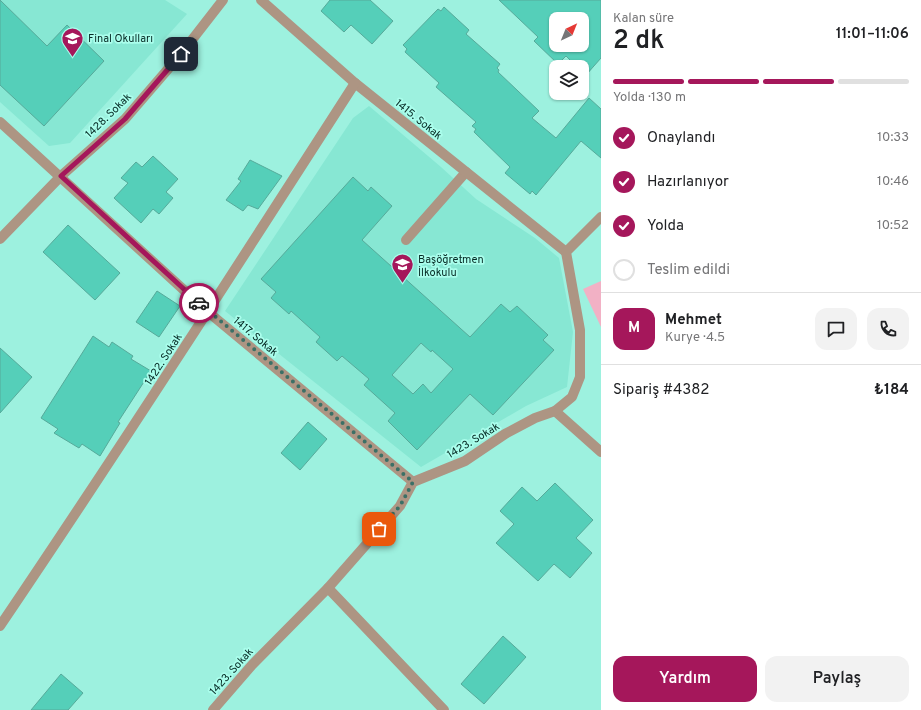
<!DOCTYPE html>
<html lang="tr">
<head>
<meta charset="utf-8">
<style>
	:root { --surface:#fff; --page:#f2f2f2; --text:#202124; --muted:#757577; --line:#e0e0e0; --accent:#a5175b }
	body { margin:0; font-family:Overpass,sans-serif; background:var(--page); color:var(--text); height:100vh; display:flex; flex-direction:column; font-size:15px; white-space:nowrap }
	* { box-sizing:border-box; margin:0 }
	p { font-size:13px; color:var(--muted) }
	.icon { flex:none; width:22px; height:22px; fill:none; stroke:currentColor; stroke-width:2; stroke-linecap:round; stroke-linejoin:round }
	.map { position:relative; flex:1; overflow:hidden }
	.drawer { display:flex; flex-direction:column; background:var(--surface); width:320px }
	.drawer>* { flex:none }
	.needle { width:26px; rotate:43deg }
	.buttons { position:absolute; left:549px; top:12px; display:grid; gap:8px }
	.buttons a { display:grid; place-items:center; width:40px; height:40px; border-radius:8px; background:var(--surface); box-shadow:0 1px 3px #0004; font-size:20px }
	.pin { position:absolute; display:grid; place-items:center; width:34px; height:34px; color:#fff; margin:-17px; border-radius:8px; box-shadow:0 2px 6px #0006 }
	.courier { position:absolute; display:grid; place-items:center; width:40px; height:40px; margin:-20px; border:3px solid #a5175b; border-radius:50%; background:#fff; color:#222; box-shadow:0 1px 5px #0007 }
	.overview em { font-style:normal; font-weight:600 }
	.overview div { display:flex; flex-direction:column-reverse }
	.overview { display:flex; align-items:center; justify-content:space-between; height:68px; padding:0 12px }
	h1 { font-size:26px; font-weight:600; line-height:30px }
	.bar { display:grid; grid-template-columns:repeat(4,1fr); gap:6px 4px; align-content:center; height:48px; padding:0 12px }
	.bar i { height:5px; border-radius:3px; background:var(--line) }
	.bar .active { background:var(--accent) }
	.bar p { grid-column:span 4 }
	.line { display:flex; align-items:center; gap:10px; padding:0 12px; border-top:1px solid var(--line) }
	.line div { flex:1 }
	.round { display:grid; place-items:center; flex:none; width:42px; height:42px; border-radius:12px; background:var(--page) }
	ol { padding:0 12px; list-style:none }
	li { display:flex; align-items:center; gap:12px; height:44px }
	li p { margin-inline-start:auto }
	li .icon { padding:4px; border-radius:50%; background:var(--accent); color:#fff; stroke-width:4 }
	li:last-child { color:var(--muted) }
	li i { width:22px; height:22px; border:2px solid var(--line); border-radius:50% }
	.cta { display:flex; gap:8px; margin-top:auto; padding:8px 12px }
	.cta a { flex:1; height:46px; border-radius:12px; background:var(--accent); color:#fff; font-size:16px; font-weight:600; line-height:46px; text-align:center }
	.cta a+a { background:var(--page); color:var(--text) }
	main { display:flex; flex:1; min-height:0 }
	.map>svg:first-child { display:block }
	.built { fill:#87e7d3 }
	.green { fill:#f2b1c5 }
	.building { fill:#55cfb9; stroke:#56aa9a; fill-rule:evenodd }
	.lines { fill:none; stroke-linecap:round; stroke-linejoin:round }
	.lane { stroke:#ad9583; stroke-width:10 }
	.street { stroke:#ad9583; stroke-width:10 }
	.done { stroke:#3b7066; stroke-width:4; stroke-dasharray:0 7.2 }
	.route { stroke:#a5175b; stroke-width:5 }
	.labels { text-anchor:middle; stroke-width:3.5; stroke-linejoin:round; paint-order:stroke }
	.poi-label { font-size:11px; fill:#062b25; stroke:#aafeec; text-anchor:start }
	.street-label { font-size:11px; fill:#062b25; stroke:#aafeec }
</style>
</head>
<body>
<main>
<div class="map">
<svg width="601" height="710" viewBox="0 0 601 710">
	<rect width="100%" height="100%" fill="#9df1df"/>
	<g class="built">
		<polygon points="0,0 165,0 187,14 70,143 49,146 0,102"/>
		<polygon points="369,106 441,167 476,199 535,238 559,258 573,332 567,387 526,406 421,467 225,311 353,118"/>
	</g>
	<polygon class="green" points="601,281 601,327 583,289"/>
	<g class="building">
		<polygon points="0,0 47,46 67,25 104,61 44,126 0,85"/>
		<polygon points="330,0 370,0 393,21 372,44 351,25 344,32 321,11"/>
		<path d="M 499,0 L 601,0 L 601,58 L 586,75 L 582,71 L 582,67 L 577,67 L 566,56 L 558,64 L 534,41 L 538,37 ZM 556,19 L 582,19 L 582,45 L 556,45 Z"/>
		<polygon points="444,7 469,30 466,34 500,64 497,68 499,70 498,72 539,111 532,118 556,138 589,98 601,109 601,158 581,141 536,195 532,191 530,194 505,173 510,167 474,132 476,129 472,126 476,122 436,87 439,83 405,52 407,49 403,45 438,9 441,11"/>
		<polygon points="153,156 178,179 166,192 173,198 159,214 153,209 141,223 114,198 128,183 121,178 136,162 142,167"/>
		<polygon points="250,160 282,176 258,209 248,205 243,211 226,200 241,181 238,179"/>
		<path d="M 353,177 L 368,191 L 371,187 L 392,206 L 362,240 L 470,337 L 501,304 L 510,312 L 517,306 L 548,335 L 543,340 L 554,350 L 493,415 L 470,394 L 417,450 L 388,421 L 395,413 L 364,385 L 369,379 L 342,356 L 337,361 L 316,342 L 320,337 L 291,311 L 289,314 L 271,298 L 276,292 L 261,279 ZM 421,343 L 431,352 L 432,350 L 453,369 L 431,393 L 423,384 L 413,394 L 392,375 Z"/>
		<polygon points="68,225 120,273 95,300 43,252"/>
		<polygon points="157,291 180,306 159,337 136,322"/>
		<polygon points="93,336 109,347 112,342 133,356 131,359 151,371 118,422 120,423 100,456 82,444 79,448 54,433 58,429 41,418"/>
		<polygon points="0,348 32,377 0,413"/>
		<polygon points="308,422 327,439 300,470 281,453"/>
		<polygon points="555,483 593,520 576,538 592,553 570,578 554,564 538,581 496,543 514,524 500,511 522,487 537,501"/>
		<polygon points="503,636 526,657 484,704 461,684"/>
		<polygon points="61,674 83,693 68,710 31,710"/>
	</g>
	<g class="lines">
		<polyline class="lane" points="406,240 466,172"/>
		<g class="street">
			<polyline points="261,0 355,83 566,252"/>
			<polyline points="0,122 208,312 413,482"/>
			<polyline points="0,239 61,176 125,119 181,54 223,0"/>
			<polyline points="555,411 601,452"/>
			<polyline points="328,588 444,710"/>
			<path d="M 0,626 C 121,447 238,265 355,83"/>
			<polyline points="213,710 252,665 328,588 400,506 413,482 465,461 505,434 535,418 555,411 572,397 580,377 580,330 566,252 601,217"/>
		</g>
	</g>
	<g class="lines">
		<polyline class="done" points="199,303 413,482 400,506 379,529"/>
		<polyline class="route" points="181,54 125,119 61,176 199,303"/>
	</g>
	<defs>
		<symbol id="school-pin" viewBox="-11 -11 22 30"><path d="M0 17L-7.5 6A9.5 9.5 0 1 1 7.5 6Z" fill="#a5175b" stroke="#aafeec"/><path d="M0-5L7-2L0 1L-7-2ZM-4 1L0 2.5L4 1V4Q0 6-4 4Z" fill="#fff"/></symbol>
	</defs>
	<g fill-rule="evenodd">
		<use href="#school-pin" x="60" y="26" width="25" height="34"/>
		<use href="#school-pin" x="390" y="252" width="25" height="34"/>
	</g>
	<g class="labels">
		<g class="poi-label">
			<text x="88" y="42">Final Okulları</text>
			<text x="418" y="263">Başöğretmen<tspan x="418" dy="13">İlkokulu</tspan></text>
		</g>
		<g class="street-label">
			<text transform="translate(108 115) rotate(-44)" y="4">1428. Sokak</text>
			<text transform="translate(419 119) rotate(39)" y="4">1415. Sokak</text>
			<text transform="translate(256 336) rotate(40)" y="4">1417. Sokak</text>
			<text transform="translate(163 359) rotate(-57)" y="4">1422. Sokak</text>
			<text transform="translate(473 440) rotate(-31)" y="4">1423. Sokak</text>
			<text transform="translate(231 671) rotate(-48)" y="4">1423. Sokak</text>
		</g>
	</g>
</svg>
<div class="buttons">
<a><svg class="needle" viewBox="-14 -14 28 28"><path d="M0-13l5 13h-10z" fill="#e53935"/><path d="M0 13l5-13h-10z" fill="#757577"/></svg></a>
<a><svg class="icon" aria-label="layers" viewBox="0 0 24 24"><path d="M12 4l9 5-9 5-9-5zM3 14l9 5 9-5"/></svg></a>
</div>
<div class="pin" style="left:379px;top:529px;background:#ea580c"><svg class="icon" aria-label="bag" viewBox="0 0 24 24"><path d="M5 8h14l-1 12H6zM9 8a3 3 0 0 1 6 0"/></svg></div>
<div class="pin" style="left:181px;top:54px;background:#1f2937"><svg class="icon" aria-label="home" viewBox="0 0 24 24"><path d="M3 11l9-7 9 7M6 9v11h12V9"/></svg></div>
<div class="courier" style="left:199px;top:303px"><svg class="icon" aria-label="car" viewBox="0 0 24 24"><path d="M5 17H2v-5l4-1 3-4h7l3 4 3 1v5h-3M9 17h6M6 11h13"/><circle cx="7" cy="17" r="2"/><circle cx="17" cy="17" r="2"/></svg></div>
</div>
<section class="drawer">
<div class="overview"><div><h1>2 dk</h1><p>Kalan süre</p></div><em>11:01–11:06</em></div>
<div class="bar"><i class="active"></i><i class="active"></i><i class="active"></i><i></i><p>Yolda · 130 m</p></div>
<ol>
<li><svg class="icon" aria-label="check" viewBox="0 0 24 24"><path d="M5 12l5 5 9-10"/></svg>Onaylandı<p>10:33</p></li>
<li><svg class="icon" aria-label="check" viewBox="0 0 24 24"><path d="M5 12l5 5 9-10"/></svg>Hazırlanıyor<p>10:46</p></li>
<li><svg class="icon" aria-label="check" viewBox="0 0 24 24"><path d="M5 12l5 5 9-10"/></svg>Yolda<p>10:52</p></li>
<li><i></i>Teslim edildi</li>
</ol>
<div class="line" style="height:72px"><b class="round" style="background:var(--accent);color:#fff">M</b><div><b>Mehmet</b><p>Kurye · 4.5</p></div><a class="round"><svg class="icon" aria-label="chat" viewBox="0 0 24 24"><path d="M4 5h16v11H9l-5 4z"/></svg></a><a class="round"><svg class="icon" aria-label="phone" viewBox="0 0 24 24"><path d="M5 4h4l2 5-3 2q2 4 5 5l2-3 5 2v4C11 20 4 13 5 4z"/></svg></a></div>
<div class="line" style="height:52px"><div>Sipariş #4382</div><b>₺184</b></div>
<div class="cta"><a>Yardım</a><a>Paylaş</a></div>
</section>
</main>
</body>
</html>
